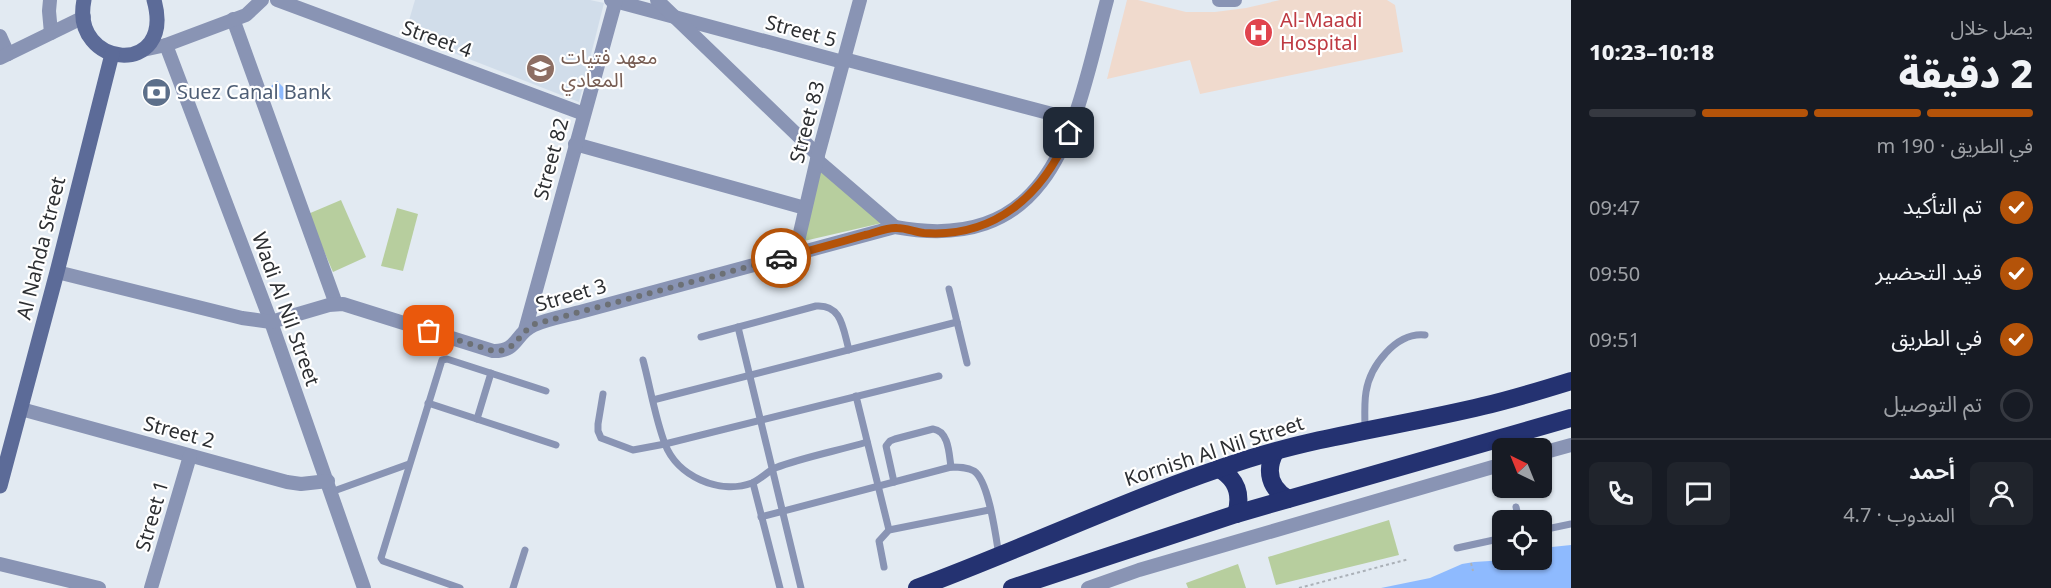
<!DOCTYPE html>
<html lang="ar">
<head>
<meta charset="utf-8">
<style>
	:root { --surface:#171b24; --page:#20242c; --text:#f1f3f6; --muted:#9ea1a6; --line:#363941; --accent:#b45309 }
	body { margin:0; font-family:"Noto Sans","Noto Sans Arabic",sans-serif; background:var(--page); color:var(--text); direction:rtl; height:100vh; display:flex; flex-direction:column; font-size:22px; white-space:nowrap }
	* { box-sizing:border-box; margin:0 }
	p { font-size:20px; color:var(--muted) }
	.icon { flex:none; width:33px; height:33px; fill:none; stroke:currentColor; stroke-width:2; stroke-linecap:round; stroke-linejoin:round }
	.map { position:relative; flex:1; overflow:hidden; direction:ltr }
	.details { display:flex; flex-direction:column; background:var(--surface); width:480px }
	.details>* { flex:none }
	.needle { width:39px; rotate:317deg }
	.fabs { position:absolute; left:1492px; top:438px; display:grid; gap:12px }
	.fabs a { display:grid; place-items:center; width:60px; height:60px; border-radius:9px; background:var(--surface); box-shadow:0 2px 4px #0004; font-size:30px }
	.pin { position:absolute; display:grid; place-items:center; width:51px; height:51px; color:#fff; margin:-26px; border-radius:12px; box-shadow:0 3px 9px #0006 }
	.courier { position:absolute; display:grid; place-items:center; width:60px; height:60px; margin:-30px; border:4px solid #b45309; border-radius:50%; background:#fff; color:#222; box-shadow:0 2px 8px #0007 }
	.overview em { font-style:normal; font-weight:800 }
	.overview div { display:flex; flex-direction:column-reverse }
	.overview { display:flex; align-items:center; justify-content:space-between; height:102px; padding:0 18px }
	h1 { font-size:39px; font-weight:800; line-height:45px }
	.bar { display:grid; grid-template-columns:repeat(4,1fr); gap:9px 6px; align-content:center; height:72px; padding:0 18px }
	.bar i { height:8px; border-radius:4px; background:var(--line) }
	.bar .active { background:var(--accent) }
	.bar p { grid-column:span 4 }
	.line { display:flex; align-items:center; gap:15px; padding:0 18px; border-top:2px solid var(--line) }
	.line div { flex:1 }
	.round { display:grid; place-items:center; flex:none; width:63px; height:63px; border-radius:9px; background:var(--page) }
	ol { padding:0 18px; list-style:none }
	li { display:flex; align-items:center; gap:18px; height:66px }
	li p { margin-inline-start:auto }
	li .icon { padding:6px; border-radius:50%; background:var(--accent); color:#fff; stroke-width:4 }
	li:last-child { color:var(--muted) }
	li i { width:33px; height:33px; border:3px solid var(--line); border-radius:50% }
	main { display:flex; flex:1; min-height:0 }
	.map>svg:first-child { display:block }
	.built { fill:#d1ddea }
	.medical { fill:#f0dacd }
	.green { fill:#b7ce9e }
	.water { fill:#8ebafe }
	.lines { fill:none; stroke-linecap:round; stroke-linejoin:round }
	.path { stroke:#abb1b8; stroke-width:2; stroke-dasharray:3 3; stroke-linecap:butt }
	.lane { stroke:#8994b4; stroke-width:7 }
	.street { stroke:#8994b4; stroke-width:14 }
	.secondary { stroke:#5c6b98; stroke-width:15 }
	.highway { stroke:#243271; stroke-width:18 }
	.done { stroke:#6c7075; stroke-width:6; stroke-dasharray:0 10.8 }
	.route { stroke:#b45309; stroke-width:8 }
	.labels { text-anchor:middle; stroke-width:4.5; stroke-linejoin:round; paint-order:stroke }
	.health-label { font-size:20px; fill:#be3a42; stroke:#fff; text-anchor:start }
	.street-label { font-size:20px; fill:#2d2f32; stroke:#fff }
	.education-label { font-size:20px; fill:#785e54; stroke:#fff; text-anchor:start }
	.service-label { font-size:20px; fill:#4e5e75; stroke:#fff; text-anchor:start }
</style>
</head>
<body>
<main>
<section class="details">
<div class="overview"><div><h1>2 دقيقة</h1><p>يصل خلال</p></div><em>10:18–10:23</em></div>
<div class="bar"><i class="active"></i><i class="active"></i><i class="active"></i><i></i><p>في الطريق · 190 m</p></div>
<ol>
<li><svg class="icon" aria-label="check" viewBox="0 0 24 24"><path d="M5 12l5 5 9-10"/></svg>تم التأكيد<p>09:47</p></li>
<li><svg class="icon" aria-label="check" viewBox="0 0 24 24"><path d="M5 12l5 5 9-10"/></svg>قيد التحضير<p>09:50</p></li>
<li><svg class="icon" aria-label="check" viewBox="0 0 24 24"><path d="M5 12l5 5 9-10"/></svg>في الطريق<p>09:51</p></li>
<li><i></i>تم التوصيل</li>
</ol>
<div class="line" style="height:108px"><a class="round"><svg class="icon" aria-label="person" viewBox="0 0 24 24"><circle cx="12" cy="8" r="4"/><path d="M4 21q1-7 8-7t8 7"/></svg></a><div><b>أحمد</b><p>المندوب · 4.7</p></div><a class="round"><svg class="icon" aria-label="chat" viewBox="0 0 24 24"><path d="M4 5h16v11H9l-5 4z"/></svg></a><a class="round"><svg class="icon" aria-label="phone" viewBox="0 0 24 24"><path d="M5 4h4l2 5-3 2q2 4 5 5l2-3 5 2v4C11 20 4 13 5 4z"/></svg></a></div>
</section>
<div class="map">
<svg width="1571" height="588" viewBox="0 0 1571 588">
	<rect width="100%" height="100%" fill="#e2eaf2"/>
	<polygon class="built" points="415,0 590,0 604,3 579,102 405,34"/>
	<polygon class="medical" points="1127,0 1138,0 1186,12 1215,12 1246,8 1280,0 1387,0 1395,5 1403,52 1200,94 1190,60 1107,79"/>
	<g class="green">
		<polygon points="820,171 882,223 804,241"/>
		<polygon points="341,200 366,257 333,272 308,214"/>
		<polygon points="397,208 418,214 403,271 381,266"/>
		<polygon points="1389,520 1399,555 1276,585 1268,557"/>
		<polygon points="1238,564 1246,588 1188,588 1186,583"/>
	</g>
	<g class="water">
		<polygon points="277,81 289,93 282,100 270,87"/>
		<polygon points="1571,545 1571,588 1381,588 1430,578 1462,564 1474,562 1505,560 1542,560 1542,548"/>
	</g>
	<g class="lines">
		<g class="path">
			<polyline points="1527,560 1527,561"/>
			<polyline points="1471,563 1473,571"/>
			<polyline points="1299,588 1409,559"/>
		</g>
		<g class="lane">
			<polyline points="949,289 967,363"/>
			<polyline points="738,327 801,588"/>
			<path d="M 701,337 L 816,306 C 842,304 843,329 849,350"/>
			<path d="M 643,360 C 650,386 655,418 665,444 C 677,476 719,495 752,483 C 761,479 767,472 775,468 C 804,457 837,451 867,442"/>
			<polyline points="603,394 598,424 598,431 601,438 633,450 665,444 939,376"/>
			<polyline points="856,396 889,530"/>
			<polyline points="653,400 957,322"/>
			<polyline points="428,403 556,445"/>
			<polyline points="477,419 491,373"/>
			<path d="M 1365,430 C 1365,418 1364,404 1366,392 C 1370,366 1396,332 1425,335"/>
			<path d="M 894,482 L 886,446 L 890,441 L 895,439 L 933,429 C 949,431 949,454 951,467"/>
			<polyline points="753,483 780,588"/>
			<polyline points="331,492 409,464"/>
			<polyline points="1516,507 1519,520"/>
			<path d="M 761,517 L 951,467 C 959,467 967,467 974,471 C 989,481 996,537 999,556"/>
			<polyline points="1542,530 1571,524"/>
			<polyline points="1457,548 1503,538"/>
			<polyline points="884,567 879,541 889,530 989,510"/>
			<polyline points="460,588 383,561 381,558 442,360 447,359 546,391"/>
			<polyline points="513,588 525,550"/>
		</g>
		<g class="street">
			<polyline points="50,0 49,11 51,33"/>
			<polyline points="277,0 584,114"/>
			<polyline points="611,0 843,62"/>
			<polyline points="657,0 818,155"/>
			<polyline points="1219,0 1235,0"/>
			<polyline points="233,19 336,304"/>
			<polyline points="0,36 8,54"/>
			<polyline points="166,45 271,322 364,588"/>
			<polyline points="143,50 166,45 246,15 262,0"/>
			<polyline points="0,58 84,17"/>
			<polyline points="844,59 1075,120"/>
			<polyline points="575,144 805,208"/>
			<polyline points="817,160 895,227"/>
			<polyline points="795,254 818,155 860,0"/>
			<path d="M 57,272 L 242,318 L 271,322 L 329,305 L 343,304 L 493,351 C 518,352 515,333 534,325 C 548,319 565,316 580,312 L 895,227 C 1058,257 1075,119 1107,0"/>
			<polyline points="525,330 616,0"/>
			<polyline points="21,409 287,482 301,484 328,481"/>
			<polyline points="1542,453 1571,445"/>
			<polyline points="0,564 99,588"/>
			<polyline points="151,588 190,456"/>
			<polyline points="1088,588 1139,570 1503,464"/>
		</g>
		<g class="secondary">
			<path d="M 84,0 C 70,69 176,78 154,0"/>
			<polyline points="0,486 57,272 112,54"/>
		</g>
		<g class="highway">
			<path d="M 1275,452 C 1265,471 1270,488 1288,499"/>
			<path d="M 1219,469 C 1237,479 1242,495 1236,514"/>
			<path d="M 917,588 C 1028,547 1135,495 1248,459 C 1325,435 1405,425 1483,406 C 1513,399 1542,390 1571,381"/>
			<polyline points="1012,588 1236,514 1571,418"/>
		</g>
	</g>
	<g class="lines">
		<path class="done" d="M 429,331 L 493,351 C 517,352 517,334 535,324 L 781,258"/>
		<path class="route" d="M 781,258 C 809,251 837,243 865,235 C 875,233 887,227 897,228 C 906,228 915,232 924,233 C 995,238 1043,195 1069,133"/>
	</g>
	<defs>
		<symbol id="hospital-disc" viewBox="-11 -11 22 22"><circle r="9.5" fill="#e0444e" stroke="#fff"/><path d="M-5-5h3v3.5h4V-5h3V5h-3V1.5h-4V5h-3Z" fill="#fff"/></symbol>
		<symbol id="school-disc" viewBox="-11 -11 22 22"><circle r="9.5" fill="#8d6e63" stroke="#fff"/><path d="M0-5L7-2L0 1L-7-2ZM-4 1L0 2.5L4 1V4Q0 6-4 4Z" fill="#fff"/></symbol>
		<symbol id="bank-disc" viewBox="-11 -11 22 22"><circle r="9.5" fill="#5c6f8a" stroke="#fff"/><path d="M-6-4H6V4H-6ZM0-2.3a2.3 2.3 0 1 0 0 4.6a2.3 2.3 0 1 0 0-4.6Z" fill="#fff"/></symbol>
	</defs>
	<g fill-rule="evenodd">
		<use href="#hospital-disc" x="1242" y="16" width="33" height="33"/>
		<use href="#school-disc" x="524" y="52" width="33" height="33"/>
		<use href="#bank-disc" x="140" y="76" width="33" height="33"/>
	</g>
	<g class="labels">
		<g class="health-label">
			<text x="1280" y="27">Al-Maadi<tspan x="1280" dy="23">Hospital</tspan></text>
		</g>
		<g class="street-label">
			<text transform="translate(801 31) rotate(15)" y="7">Street 5</text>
			<text transform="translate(437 39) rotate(20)" y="7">Street 4</text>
			<text transform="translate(807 122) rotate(-75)" y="7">Street 83</text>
			<text transform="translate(551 159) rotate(-75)" y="7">Street 82</text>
			<text transform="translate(41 248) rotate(-76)" y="7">Al Nahda Street</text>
			<text transform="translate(571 295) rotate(-16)" y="7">Street 3</text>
			<text transform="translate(286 309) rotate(70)" y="7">Wadi Al Nil Street</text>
			<text transform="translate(179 432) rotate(15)" y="7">Street 2</text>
			<text transform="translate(1214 451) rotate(-18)" y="7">Kornish Al Nil Street</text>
			<text transform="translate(152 516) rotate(-74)" y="7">Street 1</text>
		</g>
		<g class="education-label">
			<text x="561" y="64">معهد فتيات<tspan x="561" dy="23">المعادي</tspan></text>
		</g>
		<g class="service-label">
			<text x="177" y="99">Suez Canal Bank</text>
		</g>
	</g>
</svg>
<div class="fabs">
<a><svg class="needle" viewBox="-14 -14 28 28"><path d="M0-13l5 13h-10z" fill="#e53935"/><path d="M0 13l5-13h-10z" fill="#9ea1a6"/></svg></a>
<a><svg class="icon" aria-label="locate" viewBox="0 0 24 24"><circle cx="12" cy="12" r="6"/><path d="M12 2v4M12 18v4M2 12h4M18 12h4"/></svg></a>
</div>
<div class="pin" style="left:429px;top:331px;background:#ea580c"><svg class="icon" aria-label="bag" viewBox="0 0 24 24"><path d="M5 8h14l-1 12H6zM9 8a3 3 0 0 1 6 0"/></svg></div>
<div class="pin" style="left:1069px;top:133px;background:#1f2937"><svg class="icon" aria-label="home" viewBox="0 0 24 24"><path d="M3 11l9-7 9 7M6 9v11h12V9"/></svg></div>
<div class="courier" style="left:781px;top:258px"><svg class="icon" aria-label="car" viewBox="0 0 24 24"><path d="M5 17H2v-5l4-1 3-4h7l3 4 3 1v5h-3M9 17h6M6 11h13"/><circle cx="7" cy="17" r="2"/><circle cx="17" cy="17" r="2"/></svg></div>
</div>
</main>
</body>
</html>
